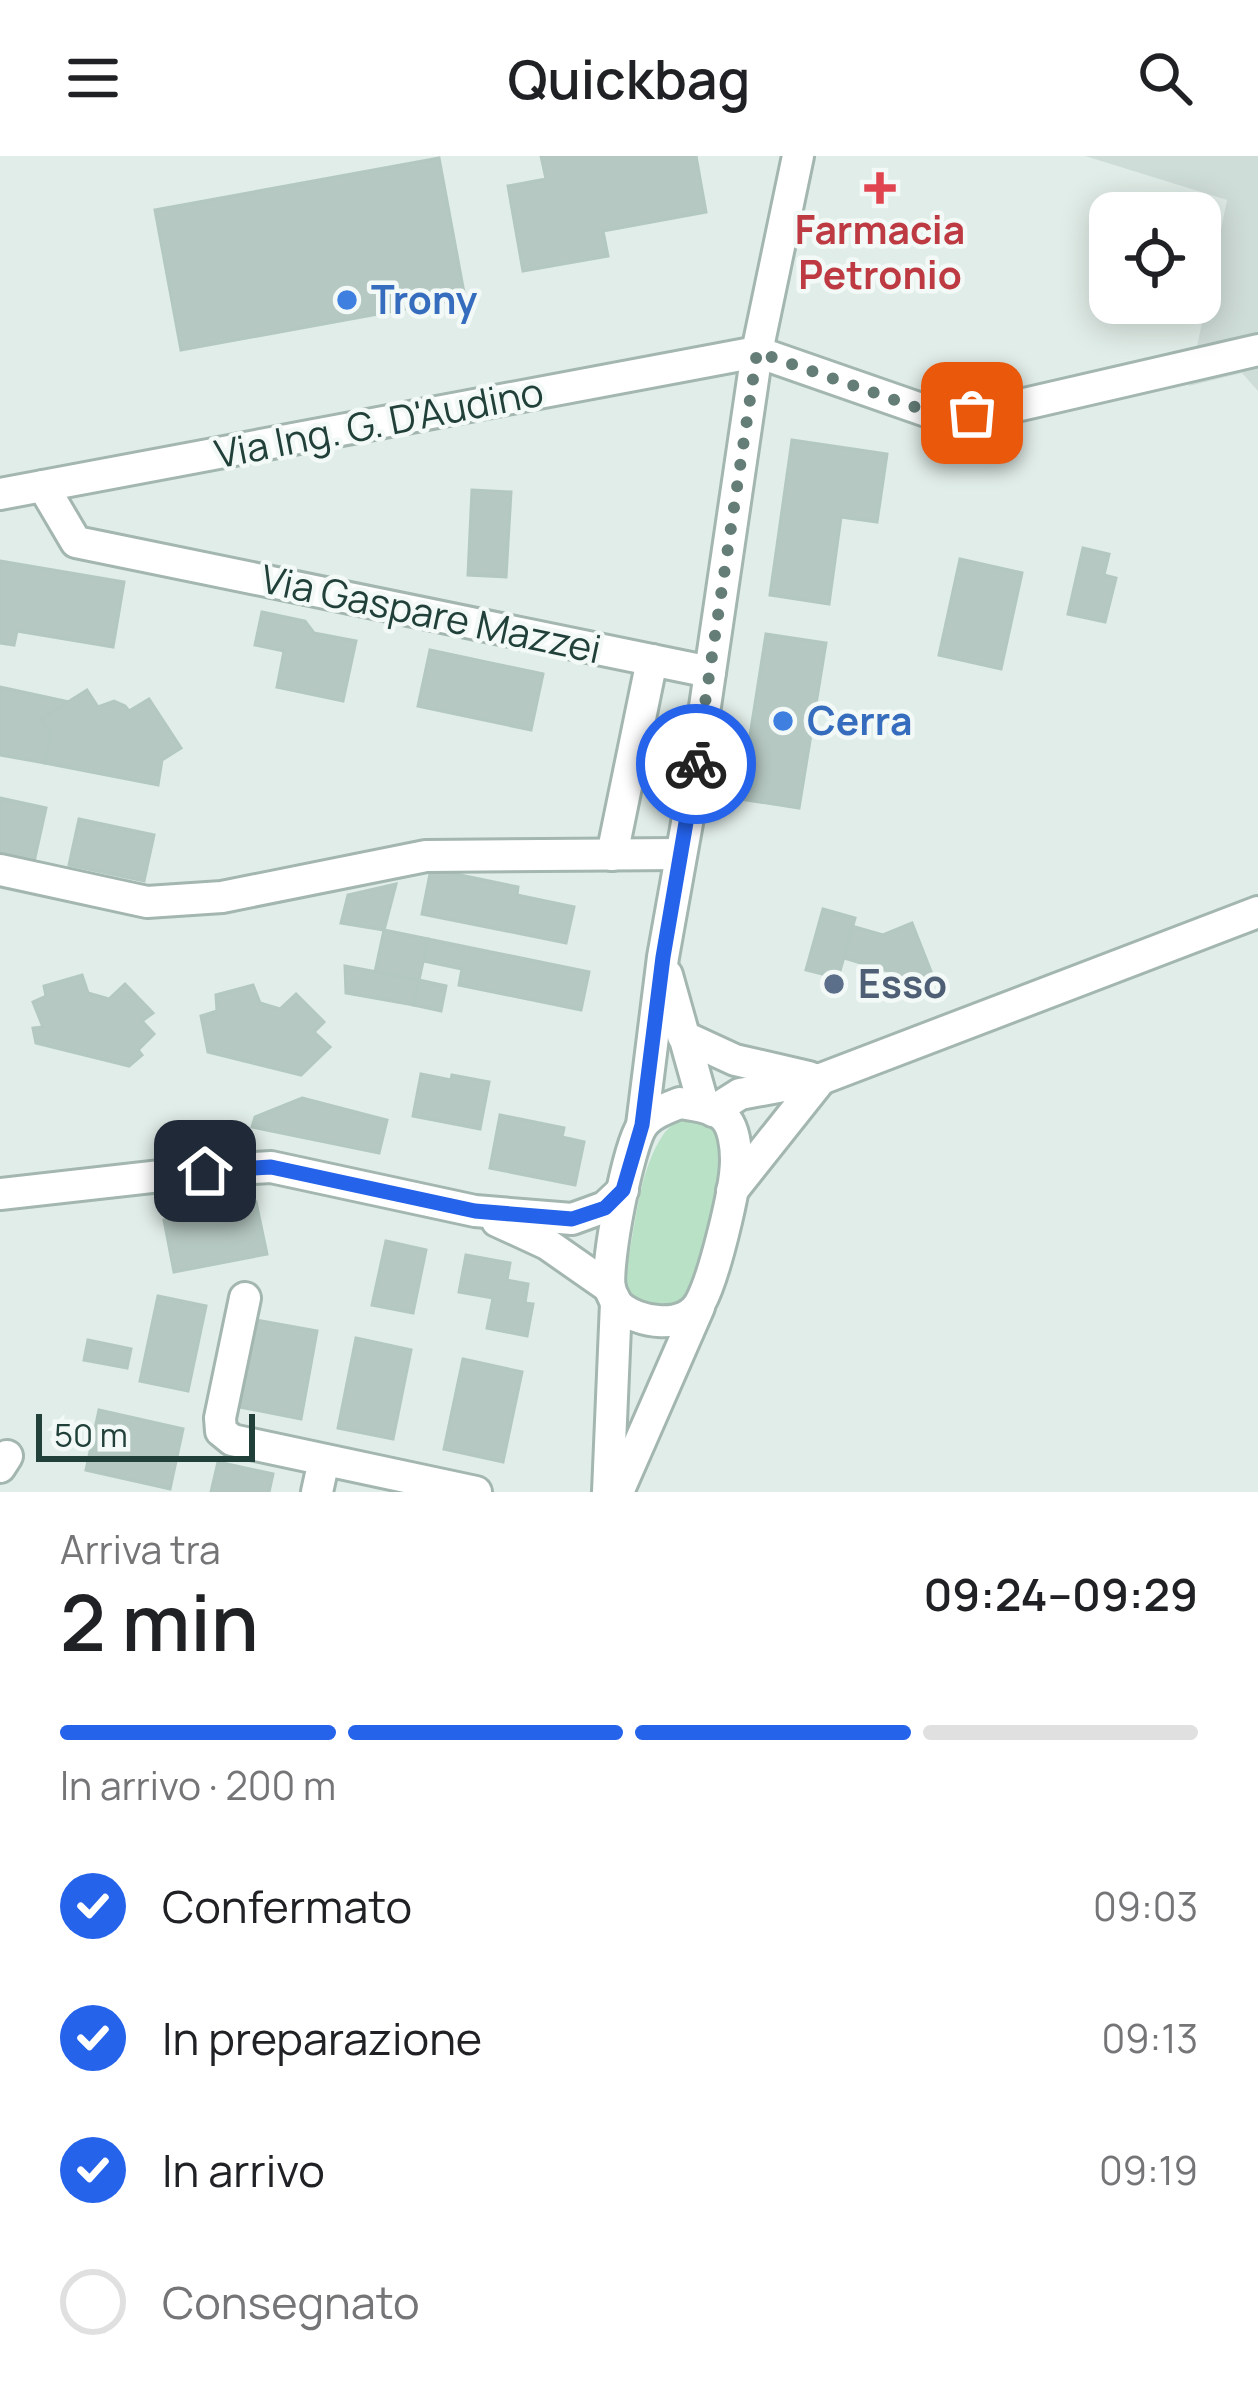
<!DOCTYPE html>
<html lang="it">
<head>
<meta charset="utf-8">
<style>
	:root { --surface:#fff; --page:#f2f2f2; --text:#202124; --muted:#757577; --line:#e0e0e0; --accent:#2563eb }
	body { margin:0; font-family:Manrope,sans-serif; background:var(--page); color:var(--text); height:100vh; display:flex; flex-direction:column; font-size:45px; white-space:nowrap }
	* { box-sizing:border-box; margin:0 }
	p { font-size:39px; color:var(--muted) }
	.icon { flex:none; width:66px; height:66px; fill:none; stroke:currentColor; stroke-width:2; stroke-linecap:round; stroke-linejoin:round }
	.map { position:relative; height:1336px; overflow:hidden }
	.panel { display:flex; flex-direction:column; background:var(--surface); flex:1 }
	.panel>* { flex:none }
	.tools { position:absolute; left:1089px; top:36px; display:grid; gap:24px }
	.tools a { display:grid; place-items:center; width:132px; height:132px; border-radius:24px; background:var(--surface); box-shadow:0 6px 30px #0003; font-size:60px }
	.scale { position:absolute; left:36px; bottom:30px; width:219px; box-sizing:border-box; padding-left:12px; border:6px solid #204039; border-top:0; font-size:33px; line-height:42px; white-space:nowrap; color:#204039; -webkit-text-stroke:9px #f2f9f6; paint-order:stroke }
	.pin { position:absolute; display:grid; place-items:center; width:102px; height:102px; color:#fff; margin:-51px; border-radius:24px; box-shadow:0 6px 18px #0006 }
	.courier { position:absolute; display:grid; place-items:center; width:120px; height:120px; margin:-60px; border:9px solid #2563eb; border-radius:50%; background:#fff; color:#222; box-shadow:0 3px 15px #0007 }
	.headline em { font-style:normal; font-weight:600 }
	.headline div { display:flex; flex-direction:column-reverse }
	.headline { display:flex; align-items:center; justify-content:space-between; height:204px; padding:0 60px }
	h1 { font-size:78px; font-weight:600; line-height:90px }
	.bar { display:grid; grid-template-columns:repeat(4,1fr); gap:18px 12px; align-content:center; height:144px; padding:0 60px }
	.bar i { height:15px; border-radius:9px; background:var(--line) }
	.bar .selected { background:var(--accent) }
	.bar p { grid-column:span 4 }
	ol { padding:0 60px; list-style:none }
	li { display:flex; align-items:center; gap:36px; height:132px }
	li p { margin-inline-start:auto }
	li .icon { padding:12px; border-radius:50%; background:var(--accent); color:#fff; stroke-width:4 }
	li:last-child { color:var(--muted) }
	li i { width:66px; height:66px; border:6px solid var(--line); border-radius:50% }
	header { display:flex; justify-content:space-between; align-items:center; height:156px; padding:0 60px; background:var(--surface); font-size:54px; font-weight:600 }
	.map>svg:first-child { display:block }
	.built { fill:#cfddd8 }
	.green { fill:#b8e1c5 }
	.building { fill:#b6c8c2; stroke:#b3c8c0; stroke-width:3 }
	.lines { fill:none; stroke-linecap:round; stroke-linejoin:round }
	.minor-casing { stroke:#a3b6b0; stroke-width:36 }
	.minor { stroke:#fff; stroke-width:30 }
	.done { stroke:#647d76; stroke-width:12; stroke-dasharray:0 21.6 }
	.route { stroke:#2563eb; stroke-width:15 }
	.health-dot { fill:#e0444e; stroke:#f2f9f6; stroke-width:4.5 }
	.shop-dot { fill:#3f7fe0; stroke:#f2f9f6; stroke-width:4.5 }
	.service-dot { fill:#5c6f8a; stroke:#f2f9f6; stroke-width:4.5 }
	.labels { text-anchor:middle; stroke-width:9; stroke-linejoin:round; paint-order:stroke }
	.health-label { font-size:39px; font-weight:bold; fill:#be3a42; stroke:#f2f9f6 }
	.shop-label { font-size:39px; font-weight:bold; fill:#366cbe; stroke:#f2f9f6; text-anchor:start }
	.street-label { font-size:39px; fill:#204039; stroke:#f2f9f6 }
	.service-label { font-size:39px; font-weight:bold; fill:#4e5e75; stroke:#f2f9f6; text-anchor:start }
</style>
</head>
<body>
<header><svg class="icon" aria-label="menu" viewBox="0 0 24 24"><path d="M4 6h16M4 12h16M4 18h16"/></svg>Quickbag<svg class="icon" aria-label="search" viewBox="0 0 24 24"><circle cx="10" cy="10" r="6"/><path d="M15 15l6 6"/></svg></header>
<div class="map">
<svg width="1258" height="1336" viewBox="0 0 1258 1336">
	<rect width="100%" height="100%" fill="#e1ede8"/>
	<polygon class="built" points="1085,0 1258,0 1258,235 1242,217 1189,230 1227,44"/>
	<path class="green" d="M 684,961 C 703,965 720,972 722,994 C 725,1017 696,1131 680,1145 C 672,1152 664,1153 655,1152 C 640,1150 626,1138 626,1122 C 625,1113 629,1102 630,1094 C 637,1056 641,1012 663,979 C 668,971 676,967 684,961 Z"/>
	<g class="building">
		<polygon points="541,0 696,0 706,56 603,75 608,100 523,115 508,30 546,23"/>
		<polygon points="439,2 465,142 181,194 155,54"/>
		<polygon points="792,284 887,298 877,366 841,361 829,448 770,439"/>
		<polygon points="472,334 511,336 506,421 468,419"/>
		<polygon points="1083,392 1109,398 1104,419 1116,422 1105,466 1068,458"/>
		<polygon points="960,403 1022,417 1001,513 939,499"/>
		<polygon points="0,405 124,426 113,491 17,475 14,489 0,487"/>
		<polygon points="262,456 305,465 314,477 356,485 343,545 277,531 284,495 255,489"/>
		<polygon points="766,478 826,487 799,652 740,643"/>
		<polygon points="430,494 543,518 531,574 418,550"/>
		<polygon points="0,531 69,546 41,563 51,578 45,607 0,599"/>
		<polygon points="87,534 98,551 114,545 125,550 129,555 149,543 181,592 162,604 158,629 45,607 51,578 41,563"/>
		<polygon points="0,642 46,652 34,706 0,699"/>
		<polygon points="79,663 154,679 144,725 69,709"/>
		<polygon points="431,713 518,731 517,739 574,751 566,787 422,758"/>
		<polygon points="396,728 384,774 341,767 348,739"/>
		<polygon points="823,753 855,762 838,822 806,814"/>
		<polygon points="912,767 934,823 899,835 891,816 844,802 852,770 883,779"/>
		<polygon points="384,774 428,783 419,824 375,816"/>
		<polygon points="428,783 589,816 581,854 459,829 462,813 424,805"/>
		<polygon points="345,810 419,824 414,849 346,837"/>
		<polygon points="82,819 88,837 109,843 125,828 153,857 142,865 154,878 138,894 142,899 129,910 36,887 33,872 43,871 33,846 46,840 44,830"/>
		<polygon points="419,824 446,830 441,855 414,849"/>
		<polygon points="253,829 260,847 280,853 296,838 324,866 314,876 330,891 301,919 208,896 201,860 217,855 216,839"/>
		<polygon points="421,918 451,924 452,919 489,926 480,973 413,960"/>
		<polygon points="302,942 387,964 379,997 252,971 255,961"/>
		<polygon points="500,959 564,972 562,981 584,986 575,1029 490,1012"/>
		<polygon points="256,1046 267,1098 174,1116 164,1064"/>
		<polygon points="386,1085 426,1094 413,1157 372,1149"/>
		<polygon points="466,1099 510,1107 507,1124 528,1128 525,1147 533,1148 527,1180 487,1172 493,1142 459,1136"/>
		<polygon points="158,1140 206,1150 188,1235 140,1225"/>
		<polygon points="256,1164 317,1175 301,1263 240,1251"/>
		<polygon points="356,1182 411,1194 393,1283 338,1272"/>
		<polygon points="88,1184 131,1193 127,1212 84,1204"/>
		<polygon points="463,1203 522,1216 503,1306 444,1293"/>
		<polygon points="99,1254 183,1273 170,1333 86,1314"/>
		<polygon points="218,1306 273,1318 269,1336 211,1336"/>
	</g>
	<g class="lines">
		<defs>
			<g id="minor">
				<polyline points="43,330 76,386 710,516"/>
				<polyline points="0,338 757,196 941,260 1003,253 1258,194"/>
				<polyline points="612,699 652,504"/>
				<polyline points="0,714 147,746 222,741 426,700 681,698"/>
				<polyline points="667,819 704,951"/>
				<polyline points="683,880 735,904 809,921"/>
				<path d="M 680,947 C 693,949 714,951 724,961 C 734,971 736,991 736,1004 C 736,1033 714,1122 700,1147 C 685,1174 638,1168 618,1149 C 616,1147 611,1136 610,1133 C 605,1109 628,991 642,970 C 650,958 667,952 680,947 Z"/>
				<polyline points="713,955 740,938 821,923 1258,756"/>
				<polyline points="642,969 663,801 692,639 757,196 798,0"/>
				<polyline points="732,1035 821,923"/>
				<polyline points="0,1038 205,1015 271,1011 475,1055 572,1063 605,1051 623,1034"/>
				<polyline points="497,1065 547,1088 610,1132"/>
				<polyline points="245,1142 220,1262 221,1275 232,1284 476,1336"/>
				<polyline points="0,1311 7,1300"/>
				<polyline points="317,1336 324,1304"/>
				<polyline points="608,1336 616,1147"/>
				<polyline points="618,1336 699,1151"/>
			</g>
		</defs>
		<use href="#minor" class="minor-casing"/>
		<use href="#minor" class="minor"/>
	</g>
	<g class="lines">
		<polyline class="done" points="696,608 757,196 941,260 972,257"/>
		<polyline class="route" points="205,1015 271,1011 475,1055 572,1063 605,1052 623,1034 642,969 663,801 696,608"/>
	</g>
	<path class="health-dot" d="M874 14h12v12h12v12h-12v12h-12v-12h-12v-12h12z"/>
	<g class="shop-dot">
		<circle cx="347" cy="144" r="12"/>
		<circle cx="783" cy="565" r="12"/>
	</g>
	<circle class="service-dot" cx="834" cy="828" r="12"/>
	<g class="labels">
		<g class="health-label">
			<text x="880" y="88">Farmacia<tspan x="880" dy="45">Petronio</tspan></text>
		</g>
		<g class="shop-label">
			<text x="371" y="158">Trony</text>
			<text x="807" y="579">Cerra</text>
		</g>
		<g class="street-label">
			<text transform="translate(379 267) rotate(-11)" y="14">Via Ing. G. D'Audino</text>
			<text transform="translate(431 458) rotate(12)" y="14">Via Gaspare Mazzei</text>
		</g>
		<g class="service-label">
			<text x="858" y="842">Esso</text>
		</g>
	</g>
</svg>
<div class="tools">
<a><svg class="icon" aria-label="locate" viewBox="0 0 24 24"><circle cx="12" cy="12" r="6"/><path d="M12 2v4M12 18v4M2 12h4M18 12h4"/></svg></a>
</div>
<div class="scale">50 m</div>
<div class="pin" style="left:972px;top:257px;background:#ea580c"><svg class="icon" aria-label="bag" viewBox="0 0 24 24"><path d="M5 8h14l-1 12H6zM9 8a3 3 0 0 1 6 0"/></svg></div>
<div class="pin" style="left:205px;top:1015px;background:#1f2937"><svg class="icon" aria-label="home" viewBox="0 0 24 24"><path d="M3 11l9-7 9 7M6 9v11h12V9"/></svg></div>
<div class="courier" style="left:696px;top:608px"><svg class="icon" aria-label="bike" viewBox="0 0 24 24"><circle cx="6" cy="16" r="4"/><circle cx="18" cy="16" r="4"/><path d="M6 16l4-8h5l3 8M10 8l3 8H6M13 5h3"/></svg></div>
</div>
<section class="panel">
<div class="headline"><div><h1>2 min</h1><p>Arriva tra</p></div><em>09:24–09:29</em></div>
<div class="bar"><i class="selected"></i><i class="selected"></i><i class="selected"></i><i></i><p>In arrivo · 200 m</p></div>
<ol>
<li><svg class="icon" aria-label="check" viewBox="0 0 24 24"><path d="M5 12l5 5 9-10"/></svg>Confermato<p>09:03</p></li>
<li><svg class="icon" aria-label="check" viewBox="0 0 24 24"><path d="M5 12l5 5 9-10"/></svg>In preparazione<p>09:13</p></li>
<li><svg class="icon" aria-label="check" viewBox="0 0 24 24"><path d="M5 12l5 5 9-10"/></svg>In arrivo<p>09:19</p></li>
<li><i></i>Consegnato</li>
</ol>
</section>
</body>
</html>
